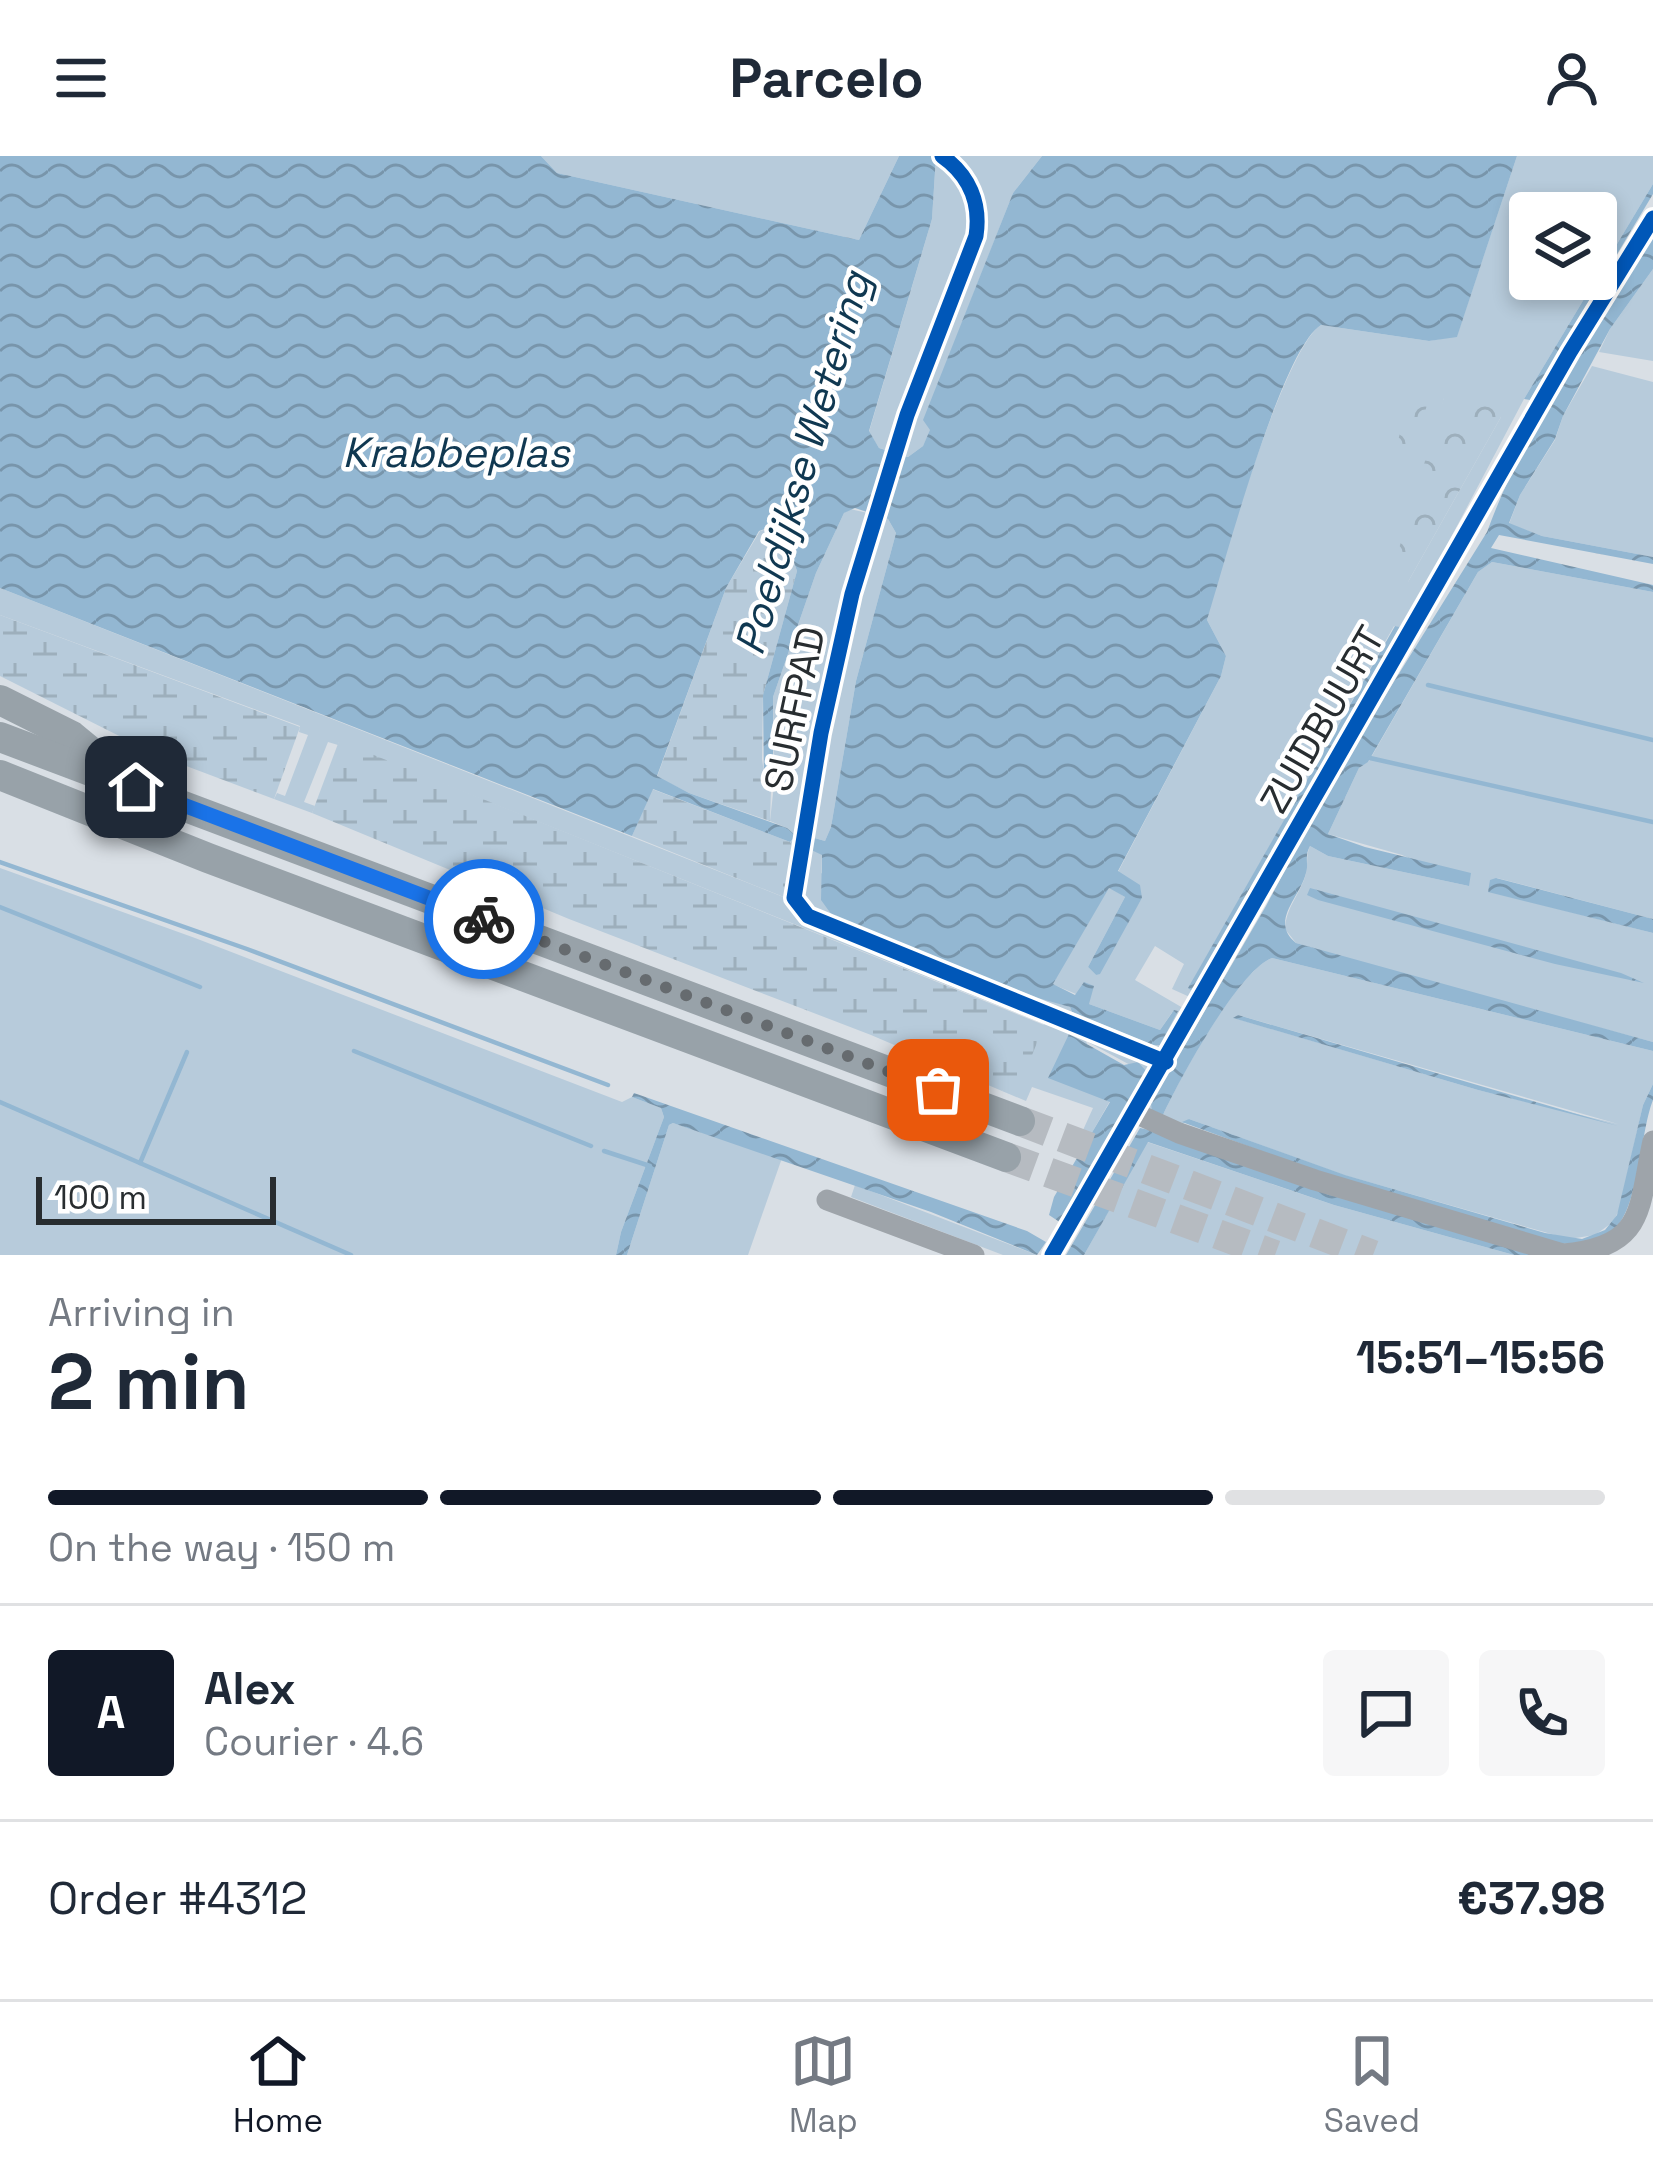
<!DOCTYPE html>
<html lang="en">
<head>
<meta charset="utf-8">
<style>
	:root { --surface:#fff; --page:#f6f6f7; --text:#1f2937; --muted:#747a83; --line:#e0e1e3; --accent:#111827 }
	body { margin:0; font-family:"Space Grotesk",sans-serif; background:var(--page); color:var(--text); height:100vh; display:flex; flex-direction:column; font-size:45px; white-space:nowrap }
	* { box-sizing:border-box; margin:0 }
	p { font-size:39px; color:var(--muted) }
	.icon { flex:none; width:66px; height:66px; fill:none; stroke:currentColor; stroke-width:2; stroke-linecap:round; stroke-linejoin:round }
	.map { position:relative; height:1099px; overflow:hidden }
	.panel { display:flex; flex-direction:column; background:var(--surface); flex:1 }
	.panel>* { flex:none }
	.buttons { position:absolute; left:1509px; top:36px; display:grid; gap:24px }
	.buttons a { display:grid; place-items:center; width:108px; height:108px; border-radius:12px; background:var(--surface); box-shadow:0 6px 18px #0003; font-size:60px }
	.scale { position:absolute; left:36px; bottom:30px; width:240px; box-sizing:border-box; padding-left:12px; border:6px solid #282d30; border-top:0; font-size:33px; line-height:42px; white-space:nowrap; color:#282d30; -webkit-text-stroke:9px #fff; paint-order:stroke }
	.pin { position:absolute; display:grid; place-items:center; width:102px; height:102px; color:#fff; margin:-51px; border-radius:24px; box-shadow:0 6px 18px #0006 }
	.courier { position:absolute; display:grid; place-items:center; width:120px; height:120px; margin:-60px; border:9px solid #1a73e8; border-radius:50%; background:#fff; color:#222; box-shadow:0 3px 15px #0007 }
	.overview em { font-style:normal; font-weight:700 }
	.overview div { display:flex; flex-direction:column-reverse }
	.overview { display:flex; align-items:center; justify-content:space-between; height:204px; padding:0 48px }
	h1 { font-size:78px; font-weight:700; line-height:90px }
	.bar { display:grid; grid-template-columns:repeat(4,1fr); gap:18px 12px; align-content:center; height:144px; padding:0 48px }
	.bar i { height:15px; border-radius:9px; background:var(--line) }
	.bar .active { background:var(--accent) }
	.bar p { grid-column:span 4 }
	.line { display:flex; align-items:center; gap:30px; padding:0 48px; border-top:3px solid var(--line) }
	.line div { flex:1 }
	.round { display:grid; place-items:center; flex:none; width:126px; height:126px; border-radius:12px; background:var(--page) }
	header { display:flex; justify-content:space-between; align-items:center; height:156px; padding:0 48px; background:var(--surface); font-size:54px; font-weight:700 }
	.dock { display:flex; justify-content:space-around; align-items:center; height:168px; border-top:3px solid var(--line); background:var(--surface); font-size:33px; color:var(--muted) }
	.dock a { display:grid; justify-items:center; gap:6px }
	.dock .active { color:var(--accent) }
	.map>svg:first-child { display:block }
	.grass { fill:#b7cbdb; fill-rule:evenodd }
	.forest { fill:url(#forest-crowns) }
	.wetland { fill:url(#wetland-marsh) }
	.water { fill:url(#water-waves) }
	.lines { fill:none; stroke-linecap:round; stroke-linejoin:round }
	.stream { stroke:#93b7d2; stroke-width:4.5 }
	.highway-tunnel { stroke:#b6bbc1; stroke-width:30; stroke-dasharray:30 15; stroke-linecap:butt }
	.minor { stroke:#9ea4aa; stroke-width:21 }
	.highway { stroke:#98a2a9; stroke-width:30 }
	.cycleway-casing { stroke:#fff; stroke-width:22 }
	.cycleway { stroke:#0057b8; stroke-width:15 }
	.done { stroke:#666b6f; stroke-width:12; stroke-dasharray:0 21.6 }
	.route { stroke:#1a73e8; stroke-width:15 }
	.labels { text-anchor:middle; stroke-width:9; stroke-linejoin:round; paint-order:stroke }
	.street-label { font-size:39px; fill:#282d30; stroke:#fff }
	.water-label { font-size:42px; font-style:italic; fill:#103851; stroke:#fff }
</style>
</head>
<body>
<header><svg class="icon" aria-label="menu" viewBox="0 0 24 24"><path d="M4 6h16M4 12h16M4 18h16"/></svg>Parcelo<svg class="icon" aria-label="person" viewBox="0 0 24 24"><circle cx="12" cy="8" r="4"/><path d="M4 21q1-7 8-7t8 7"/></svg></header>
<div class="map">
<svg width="1653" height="1099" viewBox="0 0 1653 1099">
	<defs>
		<pattern id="forest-crowns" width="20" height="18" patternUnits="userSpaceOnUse" patternTransform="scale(3)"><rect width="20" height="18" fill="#b7cbdb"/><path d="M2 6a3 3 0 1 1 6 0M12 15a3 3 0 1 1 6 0" fill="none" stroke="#9dafbc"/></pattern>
		<pattern id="wetland-marsh" width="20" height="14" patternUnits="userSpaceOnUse" patternTransform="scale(3)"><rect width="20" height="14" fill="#b7cbdb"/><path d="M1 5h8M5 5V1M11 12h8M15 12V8" fill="none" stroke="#9dafbc"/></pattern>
		<pattern id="water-waves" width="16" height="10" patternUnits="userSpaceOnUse" patternTransform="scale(3)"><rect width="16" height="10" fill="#93b7d2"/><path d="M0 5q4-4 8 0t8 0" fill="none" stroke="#7895ab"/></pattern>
	</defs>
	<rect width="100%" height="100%" fill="#d9dfe5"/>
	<g class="grass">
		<polygon points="541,0 899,0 859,84 557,17"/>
		<polygon points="948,0 1042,0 1013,37 924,264 931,274 923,290 908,301 899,297 901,289 979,76 974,32"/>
		<path d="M 1517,0 L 1653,0 L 1653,28 L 1596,123 L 1596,57 L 1530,57 L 1530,123 L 1596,123 L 1524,243 L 1438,406 L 1192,842 L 1172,833 L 1184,808 L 1155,790 L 1135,824 L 1183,852 L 1159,897 L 809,757 L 798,746 L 796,731 L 835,517 L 879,360 L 888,363 L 896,377 L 856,525 L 831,671 L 825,685 L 811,681 L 807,692 L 822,698 L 821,717 L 1043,841 L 1070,851 L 1072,856 L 1160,888 L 1173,855 L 1160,874 L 1089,848 L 1088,843 L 1052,828 L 1109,731 L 1125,741 L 1088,811 L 1096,819 L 1142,742 L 1118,716 L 1221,520 L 1226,500 L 1207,464 C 1219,414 1285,191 1321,169 L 1429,185 L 1457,180 ZM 1444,242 L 1501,261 L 1408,426 L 1443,246 ZM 1394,470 L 1399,471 L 1189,833 Z"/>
		<path d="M 936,1 C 969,19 977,48 971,84 L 891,295 L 879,292 L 869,276 L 932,63 Z"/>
		<polygon points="1653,113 1653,205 1599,196 1610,173"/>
		<polygon points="1592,210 1653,226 1653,401 1542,380 1509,368 1520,339 1555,284 1563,260"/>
		<polygon points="850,353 872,358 838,483 796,696 790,686 795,683 787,672 770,665 774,629 773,541 816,417 844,357"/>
		<path d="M 1492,406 L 1653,436 L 1653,763 L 1497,722 L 1488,735 L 1653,777 L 1653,886 L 1381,813 L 1296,787 L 1285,773 C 1286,752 1298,741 1305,721 C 1309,710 1305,701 1310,690 L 1328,700 L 1469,730 L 1402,699 L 1328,678 L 1359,612 L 1369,605 L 1478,416 Z"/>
		<polygon points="0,432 791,744 809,765 1155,905 1099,1001 1096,1000 1132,910 1086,885 1110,945 1082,994 1079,983 1093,952 1032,931 1026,945 1002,935 1044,868 339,586 338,589 328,586 304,646 315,650 312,657 274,643 277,637 285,640 308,579 299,576 300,570 0,459"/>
		<path d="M 1287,709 L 1151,947 L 1163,959 C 1179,923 1239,814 1272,802 L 1653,895 L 1653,928 L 1643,949 L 1619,1054 L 1613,1066 L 1595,1079 L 1569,1083 L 1344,1019 L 1189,963 L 1183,968 L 1151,962 L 1147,948 ZM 1238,859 L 1618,968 L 1478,934 L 1234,862 Z"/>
		<polygon points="0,712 195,782 622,946 632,941 661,952 664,961 621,1076 616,1099 0,1099"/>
		<polygon points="673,967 782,1002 748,1099 627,1099 669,969"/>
		<polygon points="1147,986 1334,1049 1514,1099 1084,1099"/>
		<polygon points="855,1029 1037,1099 1003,1099 851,1041"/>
	</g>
	<g class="forest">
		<polygon points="1412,231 1430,237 1412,306 1394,300"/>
		<polygon points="1444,241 1499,253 1501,261 1408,426 1390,423"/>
	</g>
	<g class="wetland">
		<polygon points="769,373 788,389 797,415 763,539 762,603 766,631 771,633 770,665 689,637 657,621 726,432 760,375"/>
		<polygon points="0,459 300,571 274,643 157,599 0,520"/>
		<polygon points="339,585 1044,869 1021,927 1010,926 1002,935 871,879 569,763 312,657"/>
		<polygon points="652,633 790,686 796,696 791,744 632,680"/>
	</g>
	<g class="water">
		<path d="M 0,0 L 541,0 L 557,17 L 859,84 L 899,0 L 936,0 L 932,63 L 869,275 L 879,292 L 908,301 L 923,290 L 930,274 L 923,264 L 1013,37 L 1042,0 L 1517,0 L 1457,181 L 1429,185 L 1321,169 C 1281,194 1224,410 1207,464 L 1226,500 L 1221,520 L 1118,715 L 1140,729 L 1142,742 L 1100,818 L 1096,819 L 1088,811 L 1125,741 L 1109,732 L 1053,828 L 1075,839 L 1084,826 L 1094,830 L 1089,848 L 1160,874 L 1174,854 L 1178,855 L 1160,889 L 1153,889 L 1072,856 L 1070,851 L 1038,842 L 834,762 L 821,744 L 822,699 L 807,692 L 811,681 L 825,685 L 831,671 L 856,525 L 896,377 L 888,363 L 855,352 L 844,357 L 816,417 L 773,541 L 773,632 L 764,628 L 763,539 L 797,415 L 788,389 L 765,373 L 759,375 L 726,432 L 657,620 L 689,637 L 787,672 L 796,680 L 790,686 L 653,633 L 632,680 L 0,432 Z"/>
		<polygon points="1653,28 1653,38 1530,244 1524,243"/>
		<path d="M 1653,75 L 1653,113 L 1610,173 L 1563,260 L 1555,283 L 1520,339 L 1509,367 L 1542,380 L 1653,401 L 1653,408 L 1499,379 L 1491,392 L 1653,429 L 1653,436 L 1492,406 L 1478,416 L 1368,606 L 1359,612 L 1328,678 L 1365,691 L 1471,717 L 1469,730 L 1328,700 L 1310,690 C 1304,701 1309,707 1306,717 C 1300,742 1269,765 1296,787 L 1653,886 L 1653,895 L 1272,802 C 1239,814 1179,924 1163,959 L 1152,956 L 1151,947 L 1266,750 L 1329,630 L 1487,376 C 1526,269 1595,172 1653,75 Z"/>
		<polygon points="1395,470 1400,471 1192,835 1188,832"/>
		<polygon points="1496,722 1653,763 1653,777 1488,736 1490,724"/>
		<polygon points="1310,732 1621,817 1644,827 1555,808 1318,744 1307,739"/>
		<polygon points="1238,859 1618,970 1478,934 1233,862"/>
		<polygon points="1069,878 1124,909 1138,906 1147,916 1061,1067 1049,1059 1054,1041 1110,946 1048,922"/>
		<path d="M 1653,928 L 1653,944 C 1639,979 1640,1059 1608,1079 C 1595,1088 1576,1086 1561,1088 L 1324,1018 L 1182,966 L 1189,963 L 1345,1019 L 1545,1077 L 1582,1083 L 1605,1074 L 1617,1059 L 1643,949 Z"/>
		<polygon points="634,937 1027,1075 1046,1086 1037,1099 931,1056 673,967 669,969 627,1099 616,1099 621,1076 664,961 661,952 632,941"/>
		<polygon points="1140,972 1154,975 1538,1099 1514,1099 1334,1049 1148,986 1084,1099 1066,1099"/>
	</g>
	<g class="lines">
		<g class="stream">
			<polyline points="1428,529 1653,584"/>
			<polyline points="1370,602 1653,666"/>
			<polyline points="0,706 247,793 608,929"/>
			<polyline points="0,751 200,831"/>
			<polyline points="354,895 591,990"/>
			<polyline points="0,946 351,1099"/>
			<polyline points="604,995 650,1010"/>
			<polyline points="140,1007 187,896"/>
		</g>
		<g class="highway-tunnel">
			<polyline points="1020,965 1373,1099"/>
			<polyline points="1006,1001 1275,1099"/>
		</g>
		<g class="minor">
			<path d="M 1135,957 L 1179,977 L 1315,1024 L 1563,1098 C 1646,1091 1638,1053 1653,985"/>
			<polyline points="827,1044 974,1099"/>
			<polyline points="1052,1099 1570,196 1653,62"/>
		</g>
		<g class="highway">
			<polyline points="0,544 72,580 112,613"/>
			<polyline points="0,581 1020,965"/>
			<polyline points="0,619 208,702 1006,1001"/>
		</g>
		<defs>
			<g id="cycleway">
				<path d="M 942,0 C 969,19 981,47 976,80 L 907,259 L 852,438 L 821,577 L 794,742 L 808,760 L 1166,906"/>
				<polyline points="1052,1099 1570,196 1653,62"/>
			</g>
		</defs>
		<use href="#cycleway" class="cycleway-casing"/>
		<use href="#cycleway" class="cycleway"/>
	</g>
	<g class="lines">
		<polyline class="done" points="484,763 938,934"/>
		<polyline class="route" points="136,631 484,763"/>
	</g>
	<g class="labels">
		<g class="street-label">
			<text transform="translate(794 553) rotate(-78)" y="14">SURFPAD</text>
			<text transform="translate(1322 563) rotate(-60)" y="14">ZUIDBUURT</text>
		</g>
		<g class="water-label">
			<text x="456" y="311">Krabbeplas</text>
			<text transform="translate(802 307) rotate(-74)" y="15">Poeldijkse Wetering</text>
		</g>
	</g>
</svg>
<div class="buttons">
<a><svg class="icon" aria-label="layers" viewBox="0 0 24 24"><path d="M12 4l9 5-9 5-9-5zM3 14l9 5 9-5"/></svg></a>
</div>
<div class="scale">100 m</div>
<div class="pin" style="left:938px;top:934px;background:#ea580c"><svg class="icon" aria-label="bag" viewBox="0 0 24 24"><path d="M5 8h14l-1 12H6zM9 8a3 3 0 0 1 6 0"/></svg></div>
<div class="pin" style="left:136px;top:631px;background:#1f2937"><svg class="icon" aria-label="home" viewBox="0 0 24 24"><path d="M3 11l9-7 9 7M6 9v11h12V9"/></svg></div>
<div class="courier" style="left:484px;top:763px"><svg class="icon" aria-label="bike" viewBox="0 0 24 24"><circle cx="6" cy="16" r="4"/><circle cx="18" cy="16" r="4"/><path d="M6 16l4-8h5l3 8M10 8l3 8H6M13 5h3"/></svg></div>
</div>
<section class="panel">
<div class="overview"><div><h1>2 min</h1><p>Arriving in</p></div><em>15:51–15:56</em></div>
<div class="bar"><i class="active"></i><i class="active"></i><i class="active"></i><i></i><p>On the way · 150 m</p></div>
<div class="line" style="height:216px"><b class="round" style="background:var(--accent);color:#fff">A</b><div><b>Alex</b><p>Courier · 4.6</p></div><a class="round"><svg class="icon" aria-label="chat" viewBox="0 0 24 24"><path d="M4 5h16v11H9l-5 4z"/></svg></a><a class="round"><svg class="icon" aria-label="phone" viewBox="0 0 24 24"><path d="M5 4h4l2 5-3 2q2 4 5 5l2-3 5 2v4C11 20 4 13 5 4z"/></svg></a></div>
<div class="line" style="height:156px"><div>Order #4312</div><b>€37.98</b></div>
</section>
<nav class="dock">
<a class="active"><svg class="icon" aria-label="home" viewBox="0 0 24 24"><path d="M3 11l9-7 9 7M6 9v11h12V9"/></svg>Home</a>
<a><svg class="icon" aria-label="map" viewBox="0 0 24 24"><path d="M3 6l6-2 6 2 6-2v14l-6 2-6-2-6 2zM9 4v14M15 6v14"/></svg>Map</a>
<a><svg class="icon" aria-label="saved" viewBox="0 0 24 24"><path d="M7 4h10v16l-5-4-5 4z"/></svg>Saved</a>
</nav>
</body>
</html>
